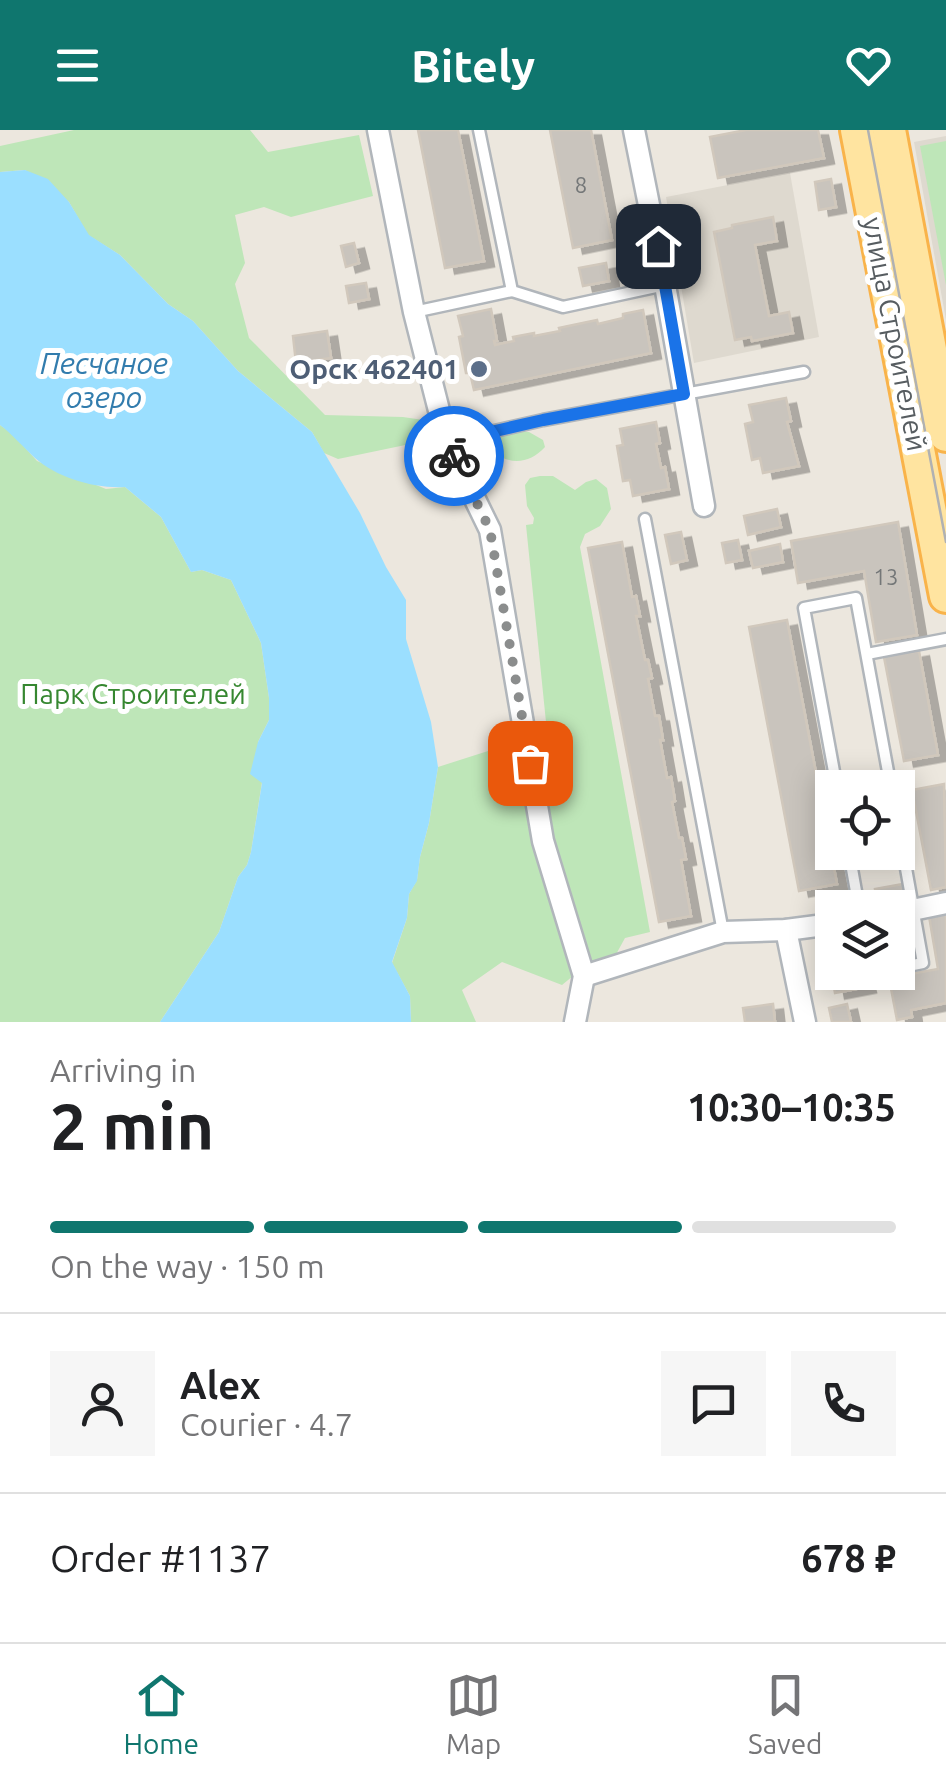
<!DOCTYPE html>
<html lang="en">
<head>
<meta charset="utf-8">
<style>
	:root { --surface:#fff; --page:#f6f6f6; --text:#202124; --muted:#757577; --line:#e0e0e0; --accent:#0f766e }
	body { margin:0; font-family:Ubuntu,sans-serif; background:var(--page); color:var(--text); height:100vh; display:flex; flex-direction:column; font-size:38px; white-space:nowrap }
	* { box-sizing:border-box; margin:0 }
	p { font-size:32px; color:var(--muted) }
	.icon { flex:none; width:55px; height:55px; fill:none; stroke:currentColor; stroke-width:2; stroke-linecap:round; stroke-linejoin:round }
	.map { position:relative; height:892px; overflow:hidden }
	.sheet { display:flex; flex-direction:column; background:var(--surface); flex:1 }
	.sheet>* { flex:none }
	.buttons { position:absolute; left:815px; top:640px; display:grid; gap:20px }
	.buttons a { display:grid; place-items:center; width:100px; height:100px; border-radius:0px; background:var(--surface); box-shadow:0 5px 25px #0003; font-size:50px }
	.pin { position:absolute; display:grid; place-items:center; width:85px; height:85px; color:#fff; margin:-42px; border-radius:20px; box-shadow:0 5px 15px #0006 }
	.courier { position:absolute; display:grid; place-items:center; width:100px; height:100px; margin:-50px; border:8px solid #1a73e8; border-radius:50%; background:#fff; color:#222; box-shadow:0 2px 12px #0007 }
	.headline em { font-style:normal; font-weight:700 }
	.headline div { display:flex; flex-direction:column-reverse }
	.headline { display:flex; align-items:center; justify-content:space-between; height:170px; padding:0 50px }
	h1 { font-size:65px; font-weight:700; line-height:75px }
	.bar { display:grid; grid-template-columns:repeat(4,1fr); gap:15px 10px; align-content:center; height:120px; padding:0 50px }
	.bar i { height:12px; border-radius:8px; background:var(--line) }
	.bar .current { background:var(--accent) }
	.bar p { grid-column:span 4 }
	.line { display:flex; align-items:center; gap:25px; padding:0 50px; border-top:2px solid var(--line) }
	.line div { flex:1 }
	.round { display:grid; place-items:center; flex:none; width:105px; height:105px; border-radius:0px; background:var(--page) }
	header { display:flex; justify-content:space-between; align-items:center; height:130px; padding:0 50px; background:var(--accent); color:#fff; font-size:45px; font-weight:700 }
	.dock { display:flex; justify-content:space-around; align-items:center; height:140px; border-top:2px solid var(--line); background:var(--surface); font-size:28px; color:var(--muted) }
	.dock a { display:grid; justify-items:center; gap:5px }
	.dock .current { color:var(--accent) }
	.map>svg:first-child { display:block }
	.education { fill:#ded9cf }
	.green { fill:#bee6b8 }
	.water { fill:#9bdfff }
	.building { fill:#c9c4bd; stroke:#d1c8bc; stroke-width:2.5; filter:url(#shadow) }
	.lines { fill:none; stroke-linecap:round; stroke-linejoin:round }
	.lane-casing { stroke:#b1b6bb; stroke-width:15 }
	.street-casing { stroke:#b1b6bb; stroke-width:25 }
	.primary-casing { stroke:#f9b34a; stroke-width:38 }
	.lane { stroke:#fff; stroke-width:10 }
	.street { stroke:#fff; stroke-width:20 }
	.primary { stroke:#ffe4a0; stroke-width:32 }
	.tram { stroke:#b0b1b2; stroke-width:2.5 }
	.done { stroke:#8b8d8d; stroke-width:10; stroke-dasharray:0 18 }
	.route { stroke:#1a73e8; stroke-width:12 }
	.service-dot { fill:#5c6f8a; stroke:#fff; stroke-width:4 }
	.labels { text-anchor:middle; stroke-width:10; stroke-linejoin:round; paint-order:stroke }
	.number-label { font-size:22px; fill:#747778 }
	.street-label { font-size:28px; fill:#575d61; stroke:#fff }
	.service-label { font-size:28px; font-weight:bold; fill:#4e5e75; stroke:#fff; text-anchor:end }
	.park-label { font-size:28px; fill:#368730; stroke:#fff }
	.water-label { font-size:30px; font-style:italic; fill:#327cad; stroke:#fff }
</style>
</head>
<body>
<header><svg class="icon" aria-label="menu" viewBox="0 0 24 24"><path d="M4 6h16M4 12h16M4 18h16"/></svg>Bitely<svg class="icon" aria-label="heart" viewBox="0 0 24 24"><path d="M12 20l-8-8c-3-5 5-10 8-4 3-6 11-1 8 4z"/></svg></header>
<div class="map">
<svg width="946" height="892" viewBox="0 0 946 892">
	<defs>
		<filter id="shadow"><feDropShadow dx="10" dy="5.5" stdDeviation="0" flood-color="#0004"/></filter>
	</defs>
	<rect width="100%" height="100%" fill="#ece7de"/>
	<g class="education">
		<polygon points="946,6 946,190 914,12"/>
		<polygon points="790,43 819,207 694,233 666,67"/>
	</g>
	<g class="green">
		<polygon points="74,0 250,0 268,22 359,5 373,66 291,87 264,77 235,85 245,133 235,154 249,208 325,285 403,287 437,292 439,308 338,329 324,323 312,302 238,241 193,191 168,174 120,125 88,105 69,72 25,40 0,42 0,16"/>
		<polygon points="946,11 946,155 920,16"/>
		<polygon points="0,295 13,304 37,331 106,359 125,357 161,387 191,442 202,440 231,450 261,513 269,568 269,590 258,612 262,652 251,722 247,735 238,747 219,802 160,892 0,892"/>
		<path d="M 516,301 L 529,302 L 543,310 L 545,317 C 528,336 505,335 488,317 C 492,302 502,303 516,301 Z"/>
		<polygon points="540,346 553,346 575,360 586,352 596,349 607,358 611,379 600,396 585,404 580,417 650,802 625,808 614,828 596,833 590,832 562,855 502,832 462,860 476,892 411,892 410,866 392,833 407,788 409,764 417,750 420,727 429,693 438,637 547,602 526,395 533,394 534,388 527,376 525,355 530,348"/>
	</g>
	<path class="water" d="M 25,40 L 48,49 L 69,72 L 89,105 L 120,125 L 168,174 L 193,191 L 238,241 L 312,302 L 360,383 L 386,437 L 406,470 L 406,509 L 431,592 L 438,637 L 429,693 L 420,727 L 417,751 L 409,764 L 407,788 L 392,832 L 410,866 L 411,892 L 160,892 L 219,802 L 238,747 L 247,735 L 251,722 L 262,653 L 250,644 L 258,612 L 269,590 L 269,568 L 261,513 L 231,450 L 202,440 L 191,442 L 161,387 L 125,357 C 96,359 57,348 35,328 C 23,317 13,305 0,295 L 0,42 Z"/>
	<g class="building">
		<polygon points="418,0 458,0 484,131 445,138"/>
		<polygon points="550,0 591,0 612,110 573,118"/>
		<polygon points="746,0 818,0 824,28 718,48 710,7"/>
		<polygon points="831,49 836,77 819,80 815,52"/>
		<polygon points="773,87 777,111 755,115 769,186 789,182 793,203 752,211 751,207 735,210 714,102 732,98 732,95"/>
		<polygon points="354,113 359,133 346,137 341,116"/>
		<polygon points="606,133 609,151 583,156 579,138"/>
		<polygon points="366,153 369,169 349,173 346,156"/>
		<polygon points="491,179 497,211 494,211 495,215 514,211 513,207 534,203 534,206 560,201 559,198 597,190 598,194 623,188 623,184 643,180 651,223 474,260 470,243 466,243 459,207 463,206 458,186"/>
		<polygon points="327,201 331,228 296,233 293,206"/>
		<polygon points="786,268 791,291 787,292 799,336 763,343 760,328 752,330 745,294 753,292 749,275"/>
		<polygon points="656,292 660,313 656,314 661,338 665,337 669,359 633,366 630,350 623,351 617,316 623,315 620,299"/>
		<polygon points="777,379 781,397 748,405 744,386"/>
		<polygon points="898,392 917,505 876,512 864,441 798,453 791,411"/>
		<polygon points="681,402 687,430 671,434 665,405"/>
		<polygon points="738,410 742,430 726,433 722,413"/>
		<polygon points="622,412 632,467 636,466 640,486 636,486 645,530 648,530 652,548 648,549 655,586 659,586 663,610 660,610 667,648 671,647 675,671 672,672 679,708 682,708 686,729 681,730 691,786 659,792 588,418"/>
		<polygon points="780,414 783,432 753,438 749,421"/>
		<polygon points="787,490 837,754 799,761 749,497"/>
		<polygon points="919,521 938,625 904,631 884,527"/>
		<polygon points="944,654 946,757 931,760 912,660"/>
		<polygon points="903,754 907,770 878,776 875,759"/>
		<polygon points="946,782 946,873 911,880 912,887 897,890 889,848 938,839 929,786"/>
		<polygon points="850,842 862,842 866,857 835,863 832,846"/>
		<polygon points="773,874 775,892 745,892 743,878"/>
		<polygon points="847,874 851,892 832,892 829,878"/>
	</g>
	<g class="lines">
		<defs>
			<g id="lane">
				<polyline points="479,0 512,161 563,177 665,155"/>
				<polyline points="414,182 512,161"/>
				<polyline points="447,312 543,290 804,242"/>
				<polyline points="645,389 723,802"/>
				<polyline points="867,524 946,509"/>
				<polyline points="837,658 804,478 856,468 891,658"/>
				<polyline points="898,694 923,833 898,838"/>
				<polyline points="849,722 859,778"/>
			</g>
			<g id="street">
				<polyline points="378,0 414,182 447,312 490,400 543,711 584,846 575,892"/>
				<polyline points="634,0 665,155 704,376"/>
				<polyline points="898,783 946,773"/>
				<polyline points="786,800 805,892"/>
				<polyline points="584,846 723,802 786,800 832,794"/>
			</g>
			<g id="primary">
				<polyline points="857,0 946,466"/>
				<polyline points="889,0 946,305"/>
			</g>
		</defs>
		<use href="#lane" class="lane-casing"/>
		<use href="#street" class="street-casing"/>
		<use href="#primary" class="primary-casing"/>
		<use href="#lane" class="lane"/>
		<use href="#street" class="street"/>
		<use href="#primary" class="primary"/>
		<polyline class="tram" points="868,0 946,412"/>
	</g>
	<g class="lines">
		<polyline class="done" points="454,326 490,400 530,633"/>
		<polyline class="route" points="454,326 447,312 543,290 684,264 658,116"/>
	</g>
	<circle class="service-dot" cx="479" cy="239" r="10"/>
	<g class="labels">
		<g class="number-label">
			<text x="581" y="63">8</text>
			<text x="886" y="455">13</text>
		</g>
		<g class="street-label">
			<text transform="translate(895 204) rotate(79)" y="10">улица Строителей</text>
		</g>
		<g class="service-label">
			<text x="459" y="249">Орск 462401</text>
		</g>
		<g class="park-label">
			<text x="133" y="574">Парк Строителей</text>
		</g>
		<g class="water-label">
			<text x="104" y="244">Песчаное<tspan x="104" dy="34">озеро</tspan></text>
		</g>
	</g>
</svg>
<div class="buttons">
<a><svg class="icon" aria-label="locate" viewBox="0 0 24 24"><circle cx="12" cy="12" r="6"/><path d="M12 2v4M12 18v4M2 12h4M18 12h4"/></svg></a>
<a><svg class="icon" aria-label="layers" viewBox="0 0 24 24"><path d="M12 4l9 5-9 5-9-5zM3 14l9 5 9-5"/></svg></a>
</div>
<div class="pin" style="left:530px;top:633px;background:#ea580c"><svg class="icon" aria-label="bag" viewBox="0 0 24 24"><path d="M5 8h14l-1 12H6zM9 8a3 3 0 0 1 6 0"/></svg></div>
<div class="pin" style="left:658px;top:116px;background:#1f2937"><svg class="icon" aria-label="home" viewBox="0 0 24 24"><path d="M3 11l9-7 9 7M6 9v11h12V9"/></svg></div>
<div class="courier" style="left:454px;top:326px"><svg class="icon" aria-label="bike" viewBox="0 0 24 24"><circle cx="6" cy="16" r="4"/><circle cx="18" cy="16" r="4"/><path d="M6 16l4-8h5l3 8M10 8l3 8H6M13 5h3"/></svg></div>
</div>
<section class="sheet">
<div class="headline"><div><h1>2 min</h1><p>Arriving in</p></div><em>10:30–10:35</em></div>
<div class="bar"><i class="current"></i><i class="current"></i><i class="current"></i><i></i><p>On the way · 150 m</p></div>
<div class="line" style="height:180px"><a class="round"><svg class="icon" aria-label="person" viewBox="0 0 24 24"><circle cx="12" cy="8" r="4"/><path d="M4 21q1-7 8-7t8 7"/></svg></a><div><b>Alex</b><p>Courier · 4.7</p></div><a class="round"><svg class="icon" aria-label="chat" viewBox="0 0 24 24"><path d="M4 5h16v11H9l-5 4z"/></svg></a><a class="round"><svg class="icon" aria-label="phone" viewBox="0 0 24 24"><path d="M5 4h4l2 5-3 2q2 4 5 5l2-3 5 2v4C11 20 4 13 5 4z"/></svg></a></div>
<div class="line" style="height:130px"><div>Order #1137</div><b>678 ₽</b></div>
</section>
<nav class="dock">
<a class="current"><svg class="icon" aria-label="home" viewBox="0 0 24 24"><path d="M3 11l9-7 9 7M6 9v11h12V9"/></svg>Home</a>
<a><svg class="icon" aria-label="map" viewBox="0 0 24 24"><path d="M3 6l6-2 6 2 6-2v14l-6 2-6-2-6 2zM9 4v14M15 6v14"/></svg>Map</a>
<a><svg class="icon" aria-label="saved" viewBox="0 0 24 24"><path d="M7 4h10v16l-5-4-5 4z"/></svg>Saved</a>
</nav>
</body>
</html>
